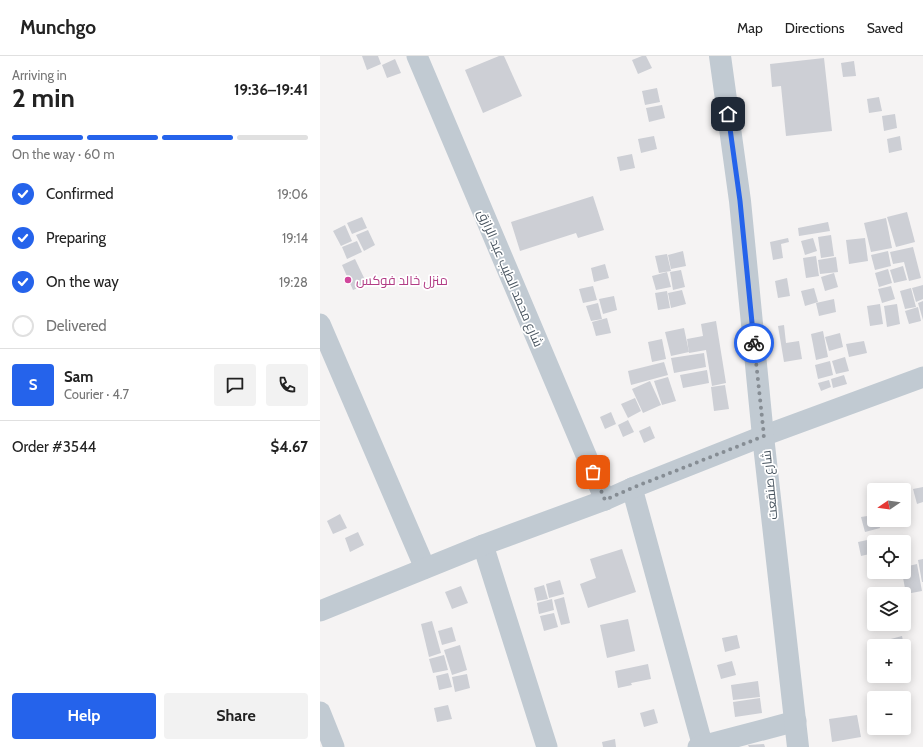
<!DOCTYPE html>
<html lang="en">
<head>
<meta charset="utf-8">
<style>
	:root { --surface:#fff; --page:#f2f2f2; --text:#222; --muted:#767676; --line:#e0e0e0; --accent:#2563eb }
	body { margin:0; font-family:Cabin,Cairo,sans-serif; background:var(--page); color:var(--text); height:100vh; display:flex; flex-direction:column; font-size:15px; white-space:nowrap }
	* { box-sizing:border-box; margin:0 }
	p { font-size:13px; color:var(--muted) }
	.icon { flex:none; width:22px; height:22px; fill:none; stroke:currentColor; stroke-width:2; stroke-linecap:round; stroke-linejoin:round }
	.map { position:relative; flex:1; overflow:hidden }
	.drawer { display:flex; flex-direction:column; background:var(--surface); width:320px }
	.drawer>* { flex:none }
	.needle { width:26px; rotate:257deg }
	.fabs { position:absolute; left:547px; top:427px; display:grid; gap:8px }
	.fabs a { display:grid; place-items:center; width:44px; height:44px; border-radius:4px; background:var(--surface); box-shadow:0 2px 10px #0003; font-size:20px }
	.pin { position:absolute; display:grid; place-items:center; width:34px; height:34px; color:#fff; margin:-17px; border-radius:8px; box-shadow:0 2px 6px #0006 }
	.courier { position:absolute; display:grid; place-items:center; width:40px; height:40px; margin:-20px; border:3px solid #2563eb; border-radius:50%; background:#fff; color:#222; box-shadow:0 1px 5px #0007 }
	.headline em { font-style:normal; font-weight:700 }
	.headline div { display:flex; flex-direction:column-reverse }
	.headline { display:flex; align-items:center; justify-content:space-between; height:68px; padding:0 12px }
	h1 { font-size:26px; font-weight:700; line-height:30px }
	.bar { display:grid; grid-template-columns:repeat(4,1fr); gap:6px 4px; align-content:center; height:48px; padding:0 12px }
	.bar i { height:5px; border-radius:3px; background:var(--line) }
	.bar .on { background:var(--accent) }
	.bar p { grid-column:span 4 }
	.line { display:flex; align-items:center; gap:10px; padding:0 12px; border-top:1px solid var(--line) }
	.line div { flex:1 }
	.round { display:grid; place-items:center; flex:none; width:42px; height:42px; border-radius:4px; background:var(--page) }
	ol { padding:0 12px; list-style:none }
	li { display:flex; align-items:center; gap:12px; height:44px }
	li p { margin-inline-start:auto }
	li .icon { padding:4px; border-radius:50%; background:var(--accent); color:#fff; stroke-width:4 }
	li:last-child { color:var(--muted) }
	li i { width:22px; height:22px; border:2px solid var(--line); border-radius:50% }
	.button { display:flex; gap:8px; margin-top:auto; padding:8px 12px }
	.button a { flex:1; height:46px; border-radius:4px; background:var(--accent); color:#fff; font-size:16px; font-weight:700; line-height:46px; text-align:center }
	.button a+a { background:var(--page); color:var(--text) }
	header { display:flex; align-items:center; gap:24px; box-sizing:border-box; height:56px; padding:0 20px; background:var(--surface); border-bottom:1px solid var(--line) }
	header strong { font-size:19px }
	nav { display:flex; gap:22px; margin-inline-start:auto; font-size:14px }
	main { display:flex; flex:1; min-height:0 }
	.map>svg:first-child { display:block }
	.building { fill:#cdcfd5 }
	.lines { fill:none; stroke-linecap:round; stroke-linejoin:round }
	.minor { stroke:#c1cad2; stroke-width:21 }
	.tertiary { stroke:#c1cad2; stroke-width:22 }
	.done { stroke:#868d94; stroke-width:4; stroke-dasharray:0 7.2 }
	.route { stroke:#2563eb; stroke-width:5 }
	.hotel-dot { fill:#d1479c; stroke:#fff; stroke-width:1.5 }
	.labels { text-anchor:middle; stroke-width:3.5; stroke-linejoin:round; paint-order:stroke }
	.street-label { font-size:13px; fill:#4a5661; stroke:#fff }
	.hotel-label { font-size:13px; fill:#b23c85; stroke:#fff; text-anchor:start }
</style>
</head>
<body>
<header>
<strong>Munchgo</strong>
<nav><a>Map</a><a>Directions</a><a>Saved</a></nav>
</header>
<main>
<section class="drawer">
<div class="headline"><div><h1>2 min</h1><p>Arriving in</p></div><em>19:36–19:41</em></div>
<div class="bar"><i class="on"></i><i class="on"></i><i class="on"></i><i></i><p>On the way · 60 m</p></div>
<ol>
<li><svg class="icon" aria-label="check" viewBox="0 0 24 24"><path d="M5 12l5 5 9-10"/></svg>Confirmed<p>19:06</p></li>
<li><svg class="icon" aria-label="check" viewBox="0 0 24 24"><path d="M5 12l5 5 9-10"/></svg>Preparing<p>19:14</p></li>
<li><svg class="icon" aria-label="check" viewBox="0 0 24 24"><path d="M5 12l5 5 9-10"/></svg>On the way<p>19:28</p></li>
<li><i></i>Delivered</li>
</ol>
<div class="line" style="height:72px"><b class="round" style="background:var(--accent);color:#fff">S</b><div><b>Sam</b><p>Courier · 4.7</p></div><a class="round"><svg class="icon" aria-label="chat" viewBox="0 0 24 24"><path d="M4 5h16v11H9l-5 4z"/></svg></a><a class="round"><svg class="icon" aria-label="phone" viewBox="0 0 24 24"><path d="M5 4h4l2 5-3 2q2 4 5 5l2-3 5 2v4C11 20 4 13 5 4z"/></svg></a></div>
<div class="line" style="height:52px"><div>Order #3544</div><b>$4.67</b></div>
<div class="button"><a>Help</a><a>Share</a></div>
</section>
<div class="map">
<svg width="603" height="691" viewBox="0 0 603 691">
	<rect width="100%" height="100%" fill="#f5f3f3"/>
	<g class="building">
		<polygon points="42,0 58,0 61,8 47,14"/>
		<polygon points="179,0 184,0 202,40 163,57 145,14"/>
		<polygon points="322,0 326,0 332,12 318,18 312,4"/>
		<polygon points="504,2 512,75 466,80 461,30 452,31 450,8"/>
		<polygon points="75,3 81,17 67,22 62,9"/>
		<polygon points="534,5 536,20 523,21 521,7"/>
		<polygon points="337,32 340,46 325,49 322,35"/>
		<polygon points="559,41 562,55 549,57 547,43"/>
		<polygon points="342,49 345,62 329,66 326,52"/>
		<polygon points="575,58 577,72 564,75 562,60"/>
		<polygon points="334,80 337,93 321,97 318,83"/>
		<polygon points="580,80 582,94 569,97 567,83"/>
		<polygon points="312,98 315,112 300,115 297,101"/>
		<polygon points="273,140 284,174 258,182 256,177 200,195 191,166"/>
		<polygon points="587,156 595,186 576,191 567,161"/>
		<polygon points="42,161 47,172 32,178 27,167"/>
		<polygon points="566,162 572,192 551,196 544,167"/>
		<polygon points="508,166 510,175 479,180 478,172"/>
		<polygon points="25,169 32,185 21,190 13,175"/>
		<polygon points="48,174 55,189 44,195 36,179"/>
		<polygon points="511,179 514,200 501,202 498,181"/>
		<polygon points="468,182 469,186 461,188 463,202 453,204 450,186"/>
		<polygon points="493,182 497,195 485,199 481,185"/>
		<polygon points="545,182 548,205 529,208 526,184"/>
		<polygon points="37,185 42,196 27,203 22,191"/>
		<polygon points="593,191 601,222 589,225 584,206 573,208 570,196"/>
		<polygon points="363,195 366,210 351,213 348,199"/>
		<polygon points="568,195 571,210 555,214 551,199"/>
		<polygon points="347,198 351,215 339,217 335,200"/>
		<polygon points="496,200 499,220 486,222 483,202"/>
		<polygon points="516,201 518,216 500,218 498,204"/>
		<polygon points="35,203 47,228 33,234 22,209"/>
		<polygon points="285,208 289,222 274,226 271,212"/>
		<polygon points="583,210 587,224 574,227 570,214"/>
		<polygon points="568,213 572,227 559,231 555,217"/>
		<polygon points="361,214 365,231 353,234 350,216"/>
		<polygon points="347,216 351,231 336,234 332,220"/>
		<polygon points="514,217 518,231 505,235 501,221"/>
		<polygon points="467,222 470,240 458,242 455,225"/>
		<polygon points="603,229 603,243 596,246 592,232"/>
		<polygon points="273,230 277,244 263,247 259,233"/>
		<polygon points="571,230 575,243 562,247 558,233"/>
		<polygon points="494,232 498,246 485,250 481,235"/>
		<polygon points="591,232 596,251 585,253 580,235"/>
		<polygon points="362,234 366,248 351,252 348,237"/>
		<polygon points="347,235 350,252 338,254 335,237"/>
		<polygon points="294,240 297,254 283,258 279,243"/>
		<polygon points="514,243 516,256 499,260 496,247"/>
		<polygon points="603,245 603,264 598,247"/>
		<polygon points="278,247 282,263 271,265 266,250"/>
		<polygon points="560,248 563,268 550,270 547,250"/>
		<polygon points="577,248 580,268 567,271 564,250"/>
		<polygon points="598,251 601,265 589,268 585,255"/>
		<polygon points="287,262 291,277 276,280 272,266"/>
		<polygon points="396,265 406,327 392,330 386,294 369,297 367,283 383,280 381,268"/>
		<polygon points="464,269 466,287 479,285 482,303 464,306 458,270"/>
		<polygon points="364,272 369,296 351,300 345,276"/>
		<polygon points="503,275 508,301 496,304 491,278"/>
		<polygon points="520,277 523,291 509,295 505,281"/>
		<polygon points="342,283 346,303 332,306 328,286"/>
		<polygon points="544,285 547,297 529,301 526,288"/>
		<polygon points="384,297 386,311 354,317 351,302"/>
		<polygon points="525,301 529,315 516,318 512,305"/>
		<polygon points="510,305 513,319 498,323 495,309"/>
		<polygon points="344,306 348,319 311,329 308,315"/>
		<polygon points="387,314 389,327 363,332 360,319"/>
		<polygon points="524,319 527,328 513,332 511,323"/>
		<polygon points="348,321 356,345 342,349 334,325"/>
		<polygon points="509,324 511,331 501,335 498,327"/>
		<polygon points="330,325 341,349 323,357 312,333"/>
		<polygon points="405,329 409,353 394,355 391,331"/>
		<polygon points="315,342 321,355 308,362 301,348"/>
		<polygon points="291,356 296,368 285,373 280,361"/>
		<polygon points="308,364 314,376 303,381 298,369"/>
		<polygon points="330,370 335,382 324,387 319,375"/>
		<polygon points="603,431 603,446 597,448 593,433"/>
		<polygon points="20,458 27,472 13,478 7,465"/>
		<polygon points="554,459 554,464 558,464 560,472 545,476 541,461"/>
		<polygon points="38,476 44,489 30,496 25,482"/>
		<polygon points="552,483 554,489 554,497 541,500 538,486"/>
		<polygon points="302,493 316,536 268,552 260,528 276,522 270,503"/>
		<polygon points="603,503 603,526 602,526 598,504"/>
		<polygon points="597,508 602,535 586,538 582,516 584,516 584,511"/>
		<polygon points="240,524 244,538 229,542 226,528"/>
		<polygon points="224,529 228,543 217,545 214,532"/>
		<polygon points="141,530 148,547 132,553 125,536"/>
		<polygon points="244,541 250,567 241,569 234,544"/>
		<polygon points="232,543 234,554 219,558 217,547"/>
		<polygon points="234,557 238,571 224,575 220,560"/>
		<polygon points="308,563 315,595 287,602 280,569"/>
		<polygon points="112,565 121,597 109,601 101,568"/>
		<polygon points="132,571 136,585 122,589 118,575"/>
		<polygon points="417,579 420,592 405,596 402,582"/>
		<polygon points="582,580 584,590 569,590 567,584"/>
		<polygon points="140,589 147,614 132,619 124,594"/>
		<polygon points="124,599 128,614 113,617 109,603"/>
		<polygon points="412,605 416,619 401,623 397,609"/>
		<polygon points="328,608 331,623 311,627 312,629 298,632 295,615"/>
		<polygon points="128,617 132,631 119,634 116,620"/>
		<polygon points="147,618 150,632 135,636 132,621"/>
		<polygon points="438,625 440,641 413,644 411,629"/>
		<polygon points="440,642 442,657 415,661 413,646"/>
		<polygon points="128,649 132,663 117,666 114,652"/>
		<polygon points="334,653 338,667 324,671 320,657"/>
		<polygon points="537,659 541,681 512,686 509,663"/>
		<polygon points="295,683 296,691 283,691 282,686"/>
		<polygon points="444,688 445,691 429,691 428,689"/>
	</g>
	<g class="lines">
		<g class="minor">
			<polyline points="97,0 285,444"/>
			<polyline points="0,268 105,512"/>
			<polyline points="312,432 383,691"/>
			<polyline points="163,489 227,691"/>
			<polyline points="0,555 163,489 285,444 312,432 443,380 603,321"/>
			<polyline points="0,656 14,691"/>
			<polyline points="378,691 476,665"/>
		</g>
		<polyline class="tertiary" points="400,0 420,145 443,380 478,691"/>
	</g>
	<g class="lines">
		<polyline class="done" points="273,416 285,444 312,432 444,380 434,287"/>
		<polyline class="route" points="408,58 420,145 434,287"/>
	</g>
	<circle class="hotel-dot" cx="28" cy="224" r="4"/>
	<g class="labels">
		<g class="street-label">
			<text transform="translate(191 222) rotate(67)" y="5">شارع محمد الطيب عبد الرازق</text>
			<text transform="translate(449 429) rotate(-96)" y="5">شارع صنقعت</text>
		</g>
		<g class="hotel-label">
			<text x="36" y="229">منزل خالد فوكس</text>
		</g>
	</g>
</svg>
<div class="fabs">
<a><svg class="needle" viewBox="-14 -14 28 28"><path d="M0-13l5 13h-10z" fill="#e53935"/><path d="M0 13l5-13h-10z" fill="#767676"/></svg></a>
<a><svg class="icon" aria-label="locate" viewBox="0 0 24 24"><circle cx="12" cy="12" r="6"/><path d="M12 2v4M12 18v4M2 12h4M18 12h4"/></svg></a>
<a><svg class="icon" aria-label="layers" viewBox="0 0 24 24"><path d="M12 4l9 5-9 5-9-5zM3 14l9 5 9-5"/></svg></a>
<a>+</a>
<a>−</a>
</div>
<div class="pin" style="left:273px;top:416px;background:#ea580c"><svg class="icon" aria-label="bag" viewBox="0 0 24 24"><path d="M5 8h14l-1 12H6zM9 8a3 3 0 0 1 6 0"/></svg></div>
<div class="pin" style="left:408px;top:58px;background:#1f2937"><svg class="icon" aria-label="home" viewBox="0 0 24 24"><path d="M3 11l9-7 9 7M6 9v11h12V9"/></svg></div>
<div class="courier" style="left:434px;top:287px"><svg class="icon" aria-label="bike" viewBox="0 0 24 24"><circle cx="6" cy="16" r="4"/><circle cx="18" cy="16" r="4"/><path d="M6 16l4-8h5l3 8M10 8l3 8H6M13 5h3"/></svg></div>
</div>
</main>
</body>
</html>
